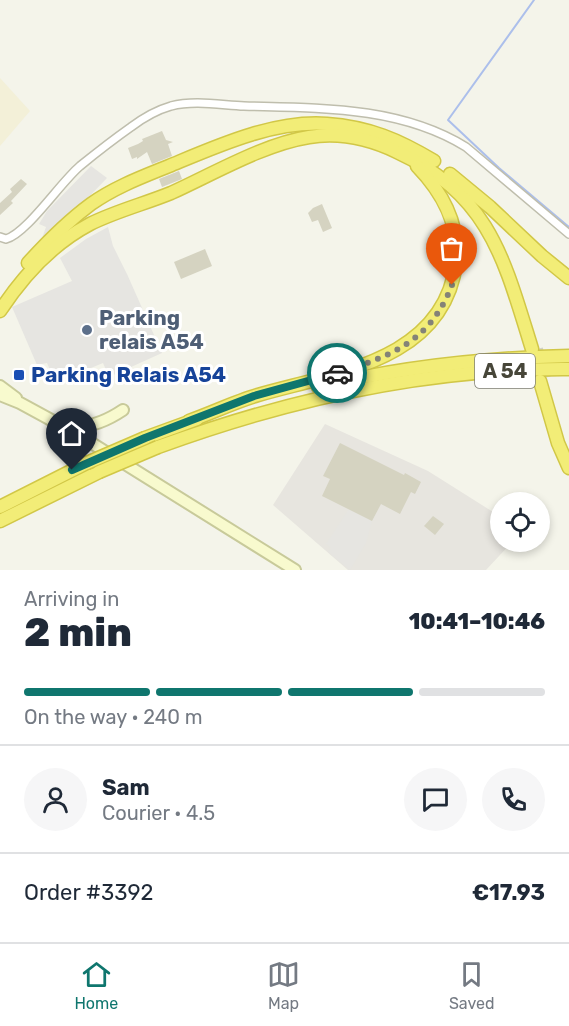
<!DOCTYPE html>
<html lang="en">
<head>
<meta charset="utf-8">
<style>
	:root { --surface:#fff; --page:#f6f6f7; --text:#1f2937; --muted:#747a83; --line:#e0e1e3; --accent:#0f766e }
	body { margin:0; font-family:Rubik,sans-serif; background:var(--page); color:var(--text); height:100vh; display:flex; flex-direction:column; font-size:22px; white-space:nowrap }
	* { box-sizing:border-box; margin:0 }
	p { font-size:20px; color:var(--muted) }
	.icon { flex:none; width:33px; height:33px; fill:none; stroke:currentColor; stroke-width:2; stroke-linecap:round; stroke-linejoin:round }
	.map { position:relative; height:570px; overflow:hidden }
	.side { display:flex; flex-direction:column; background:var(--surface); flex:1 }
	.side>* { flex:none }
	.controls { position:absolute; left:490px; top:492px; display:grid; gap:12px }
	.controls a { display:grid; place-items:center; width:60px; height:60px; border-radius:50%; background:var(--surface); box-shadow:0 3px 9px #0003; font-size:30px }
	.pin { position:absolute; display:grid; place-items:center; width:51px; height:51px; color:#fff; margin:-62px -26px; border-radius:50% 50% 50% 0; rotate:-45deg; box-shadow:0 0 6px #0007 }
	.pin .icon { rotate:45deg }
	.courier { position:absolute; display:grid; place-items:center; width:60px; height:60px; margin:-30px; border:4px solid #0f766e; border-radius:50%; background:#fff; color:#222; box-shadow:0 2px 8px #0007 }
	.summary em { font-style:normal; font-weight:800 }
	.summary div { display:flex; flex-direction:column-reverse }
	.summary { display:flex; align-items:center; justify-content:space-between; height:102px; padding:0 24px }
	h1 { font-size:39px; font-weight:800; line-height:45px }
	.bar { display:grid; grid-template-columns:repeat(4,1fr); gap:9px 6px; align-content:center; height:72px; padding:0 24px }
	.bar i { height:8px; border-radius:4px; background:var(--line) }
	.bar .selected { background:var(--accent) }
	.bar p { grid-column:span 4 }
	.line { display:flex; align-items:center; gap:15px; padding:0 24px; border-top:2px solid var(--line) }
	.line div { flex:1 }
	.round { display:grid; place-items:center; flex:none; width:63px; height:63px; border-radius:32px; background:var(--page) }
	.dock { display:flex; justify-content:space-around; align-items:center; height:84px; border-top:2px solid var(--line); background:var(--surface); font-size:16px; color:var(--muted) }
	.dock a { display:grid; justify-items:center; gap:3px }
	.dock .selected { color:var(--accent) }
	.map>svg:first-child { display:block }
	.commercial { fill:#f3f0d8 }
	.industrial { fill:#e7e5df }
	.parking { fill:#e6e5e1 }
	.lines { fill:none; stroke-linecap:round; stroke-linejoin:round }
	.stream { stroke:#acbfeb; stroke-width:2 }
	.building { fill:#d5d3c1 }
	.motorway-tunnel { stroke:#d1d1c7; stroke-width:12; stroke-dasharray:12 6; stroke-linecap:butt }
	.minor-casing { stroke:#bfbead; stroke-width:10 }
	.secondary-casing { stroke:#c8ca9a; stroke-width:14 }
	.motorway-casing { stroke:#d1c747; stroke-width:15 }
	.minor { stroke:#fff; stroke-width:7 }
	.secondary { stroke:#f8face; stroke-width:10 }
	.motorway { stroke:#f2ed77; stroke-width:12 }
	.motorway-bridge-casing { stroke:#d1c747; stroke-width:15; stroke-linecap:butt }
	.motorway-bridge { stroke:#f2ed77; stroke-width:12 }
	.done { stroke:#848377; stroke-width:6; stroke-dasharray:0 10.8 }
	.route { stroke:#0f766e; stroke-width:8 }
	.service-dot { fill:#5c6f8a; stroke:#fff; stroke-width:2 }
	.transit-dot { fill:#1a4fb4; stroke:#fff; stroke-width:2 }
	.labels { text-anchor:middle; stroke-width:6; stroke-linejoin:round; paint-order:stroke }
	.shield { fill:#fff; stroke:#7e7e74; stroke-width:1.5 }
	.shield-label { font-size:20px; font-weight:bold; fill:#474639 }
	.service-label { font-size:21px; font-weight:bold; fill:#4e5e75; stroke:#fff; text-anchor:start }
	.transit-label { font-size:21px; font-weight:bold; fill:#164399; stroke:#fff; text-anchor:start }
</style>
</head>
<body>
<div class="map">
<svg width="569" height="570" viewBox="0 0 569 570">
	<rect width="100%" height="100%" fill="#f4f4ea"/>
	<polygon class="commercial" points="0,78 30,111 0,146"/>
	<polygon class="industrial" points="325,424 428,471 501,517 501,542 512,542 486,570 348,570 273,505"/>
	<g class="parking">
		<polygon points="91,166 107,178 42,245 40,244 46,227 39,224 47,211"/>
		<polygon points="108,227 113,246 127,274 162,353 109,377 103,363 62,380 59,374 53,377 47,363 37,365 12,307 72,281 60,258 86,239"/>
		<polygon points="349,509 372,521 366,543 350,570 328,552 331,548 326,544"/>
	</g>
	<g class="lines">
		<polyline class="stream" points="534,0 448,120 499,168 569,227"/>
	</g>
	<g class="building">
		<polygon points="162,131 166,140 173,142 168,144 172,156 152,164 147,152 137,159 137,157 132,159 128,148 138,144 143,141 142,139"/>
		<polygon points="179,171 182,179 162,187 159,179"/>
		<polygon points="21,179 27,184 11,201 13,203 0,215 0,203 12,192 10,189"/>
		<polygon points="322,204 332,228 323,232 318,220 312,222 308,213 313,208"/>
		<polygon points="205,249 212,266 181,279 174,262"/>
		<polygon points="340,443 404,475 405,473 421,482 415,494 411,492 400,514 381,504 372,521 322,496 330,479 323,476"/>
		<polygon points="433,516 444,524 435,535 424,526"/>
	</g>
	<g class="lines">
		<polyline class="motorway-tunnel" points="537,349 546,381"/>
		<defs>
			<path id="minor" d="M 0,237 L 6,239 C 27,233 60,183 80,166 C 96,153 114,139 131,127 C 143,118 157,110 171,106 C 194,100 221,105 244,106 C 318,108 400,106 466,147 L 569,234"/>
			<g id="secondary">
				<polyline points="0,386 16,398"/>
				<polyline points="0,395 20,403 77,434 295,570"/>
				<path d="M 64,424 C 69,424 74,426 80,426 C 95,426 111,418 123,410"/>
			</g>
			<g id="motorway">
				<polyline points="450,174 490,207 542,256 569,278"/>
				<path d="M 28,263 C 47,242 68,221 91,204 C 115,187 142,177 169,166 C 217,146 274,120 327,124 C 369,127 399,140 434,161"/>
				<path d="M 0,311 C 23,276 52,244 90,224 C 116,211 144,204 171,193 C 213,174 264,144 309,137 C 339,132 370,139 397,152 C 490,195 504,259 532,349"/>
				<polyline points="540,381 558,443 569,468"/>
				<path d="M 318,387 C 401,367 484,358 569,356"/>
				<path d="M 189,421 C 212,413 234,402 258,395 C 334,373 444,361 456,263 C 460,224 443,193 417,166"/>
				<polyline points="145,438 197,419"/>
				<path d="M 158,447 C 289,399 429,368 569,369"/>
				<polyline points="0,507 87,463"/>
				<polyline points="0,521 99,472"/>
			</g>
		</defs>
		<use href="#minor" class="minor-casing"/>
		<use href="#secondary" class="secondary-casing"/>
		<use href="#motorway" class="motorway-casing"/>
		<use href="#minor" class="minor"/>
		<use href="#secondary" class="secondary"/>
		<use href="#motorway" class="motorway"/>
		<defs>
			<g id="motorway-bridge">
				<polyline points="87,463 145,438"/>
				<polyline points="99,472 158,447"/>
			</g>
		</defs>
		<use href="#motorway-bridge" class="motorway-bridge-casing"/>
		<use href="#motorway-bridge" class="motorway-bridge"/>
	</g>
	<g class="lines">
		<path class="done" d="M 337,373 C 391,356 430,342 452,285"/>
		<polyline class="route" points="72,470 145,438 254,396 337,373"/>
	</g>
	<circle class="service-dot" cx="87" cy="330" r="6"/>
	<rect class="transit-dot" x="13" y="369" width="12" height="12" rx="3"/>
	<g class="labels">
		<rect class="shield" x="475" y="354" width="60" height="34" rx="4.5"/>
		<g class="shield-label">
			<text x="505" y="378">A 54</text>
		</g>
		<g class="service-label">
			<text x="99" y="325">Parking<tspan x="99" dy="24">relais A54</tspan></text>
		</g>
		<g class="transit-label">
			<text x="31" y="382">Parking Relais A54</text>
		</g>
	</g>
</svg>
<div class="controls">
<a><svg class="icon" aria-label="locate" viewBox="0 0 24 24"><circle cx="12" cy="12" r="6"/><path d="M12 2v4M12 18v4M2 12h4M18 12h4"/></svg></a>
</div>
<div class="pin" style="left:452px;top:285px;background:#ea580c"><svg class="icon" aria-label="bag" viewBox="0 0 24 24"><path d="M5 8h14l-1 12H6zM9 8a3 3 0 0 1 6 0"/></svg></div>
<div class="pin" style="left:72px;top:470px;background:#1f2937"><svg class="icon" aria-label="home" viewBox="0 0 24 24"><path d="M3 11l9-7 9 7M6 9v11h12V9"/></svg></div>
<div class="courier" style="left:337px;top:373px"><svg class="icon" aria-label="car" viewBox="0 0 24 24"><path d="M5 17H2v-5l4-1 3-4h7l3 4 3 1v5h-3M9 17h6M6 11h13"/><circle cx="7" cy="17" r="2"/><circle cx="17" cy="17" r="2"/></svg></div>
</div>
<section class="side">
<div class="summary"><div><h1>2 min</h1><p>Arriving in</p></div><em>10:41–10:46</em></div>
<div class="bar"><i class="selected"></i><i class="selected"></i><i class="selected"></i><i></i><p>On the way · 240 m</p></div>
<div class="line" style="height:108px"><a class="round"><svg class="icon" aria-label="person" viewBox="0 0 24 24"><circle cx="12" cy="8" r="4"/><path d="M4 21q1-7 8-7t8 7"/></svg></a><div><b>Sam</b><p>Courier · 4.5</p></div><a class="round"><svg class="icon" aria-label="chat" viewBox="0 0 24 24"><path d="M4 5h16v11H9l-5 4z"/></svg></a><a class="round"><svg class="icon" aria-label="phone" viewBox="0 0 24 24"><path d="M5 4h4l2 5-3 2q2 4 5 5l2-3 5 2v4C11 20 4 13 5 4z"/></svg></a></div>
<div class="line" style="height:78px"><div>Order #3392</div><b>€17.93</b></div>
</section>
<nav class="dock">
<a class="selected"><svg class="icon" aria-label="home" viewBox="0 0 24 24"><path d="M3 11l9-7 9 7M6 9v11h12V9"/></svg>Home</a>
<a><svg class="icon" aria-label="map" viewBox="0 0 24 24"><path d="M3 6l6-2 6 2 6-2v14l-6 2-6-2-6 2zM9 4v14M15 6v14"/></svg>Map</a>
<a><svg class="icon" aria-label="saved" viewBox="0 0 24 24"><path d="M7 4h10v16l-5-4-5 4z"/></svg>Saved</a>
</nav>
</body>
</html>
